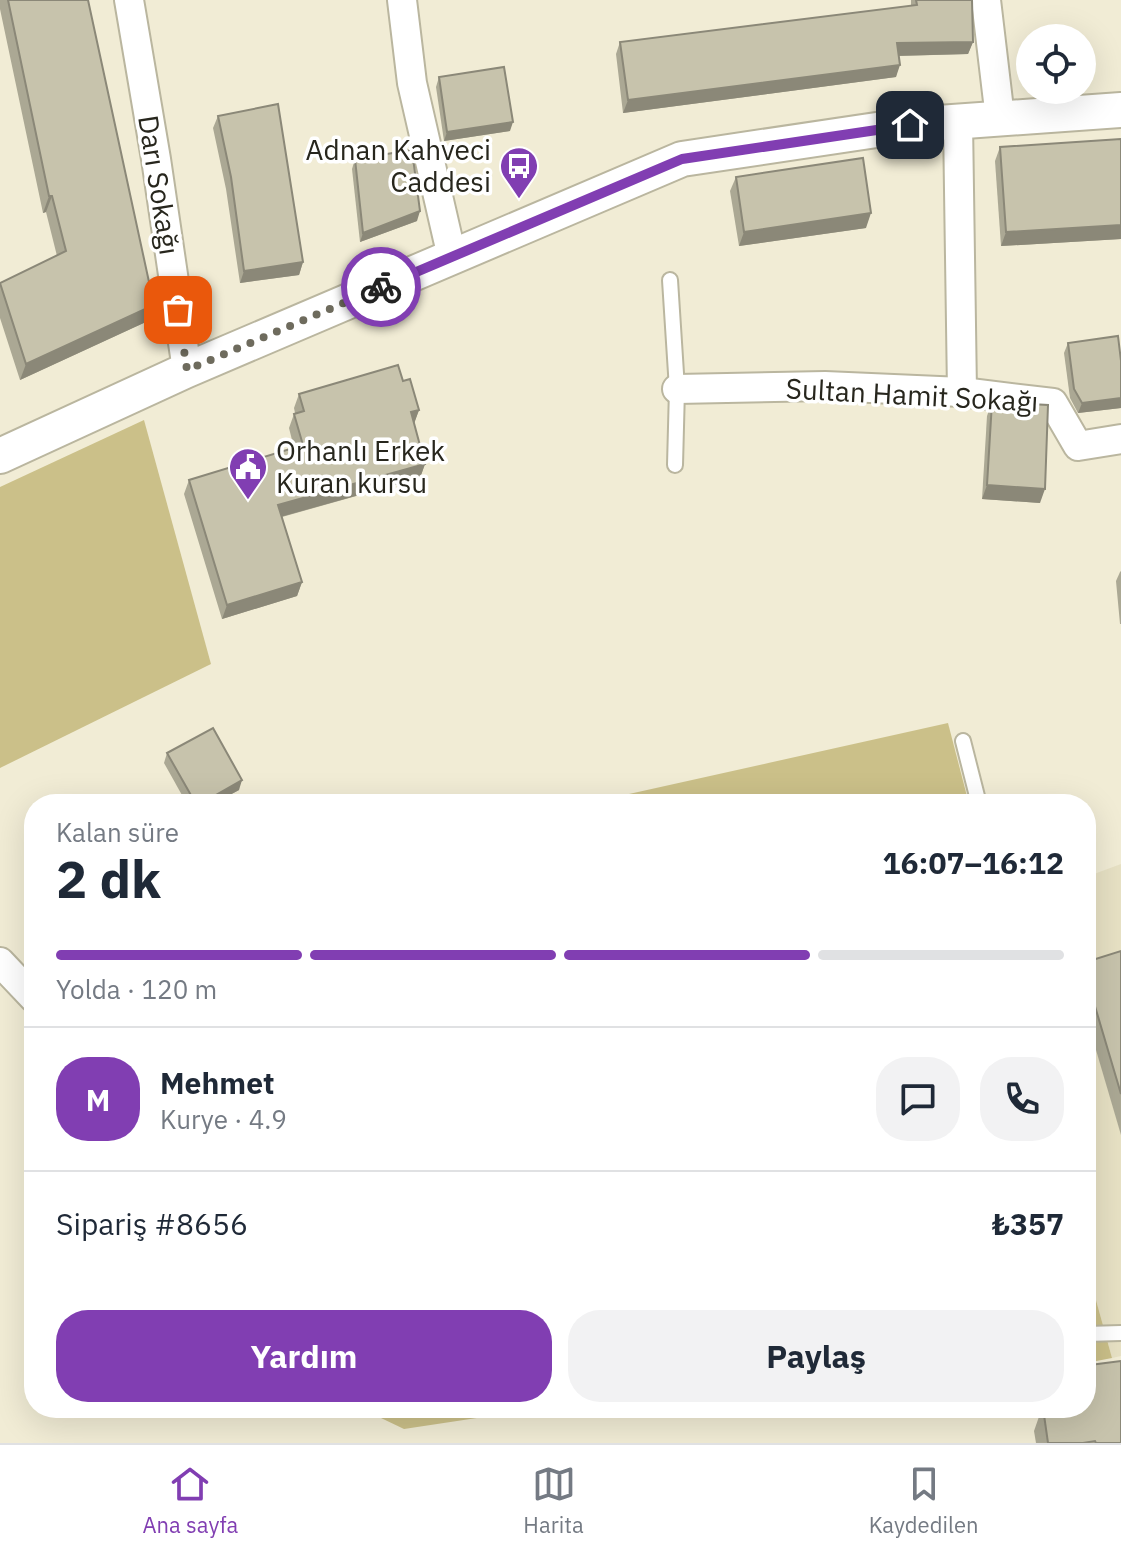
<!DOCTYPE html>
<html lang="tr">
<head>
<meta charset="utf-8">
<style>
	:root { --surface:#fff; --page:#f2f2f3; --text:#1f2937; --muted:#747a83; --line:#e0e1e3; --accent:#813eb2 }
	body { margin:0; font-family:"IBM Plex Sans",sans-serif; background:var(--page); color:var(--text); height:100vh; display:flex; flex-direction:column; font-size:30px; white-space:nowrap }
	* { box-sizing:border-box; margin:0 }
	p { font-size:26px; color:var(--muted) }
	.icon { flex:none; width:44px; height:44px; fill:none; stroke:currentColor; stroke-width:2; stroke-linecap:round; stroke-linejoin:round }
	.map { position:relative; flex:1; overflow:hidden }
	.sheet { position:absolute; left:24px; top:794px; width:1072px; height:624px; display:flex; flex-direction:column; background:var(--surface); border-radius:32px; box-shadow:0 8px 32px #0002 }
	.sheet>* { flex:none }
	.controls { position:absolute; left:1016px; top:24px; display:grid; gap:16px }
	.controls a { display:grid; place-items:center; width:80px; height:80px; border-radius:50%; background:var(--surface); box-shadow:0 8px 32px #0002; font-size:40px }
	.pin { position:absolute; display:grid; place-items:center; width:68px; height:68px; color:#fff; margin:-34px; border-radius:16px; box-shadow:0 4px 12px #0006 }
	.courier { position:absolute; display:grid; place-items:center; width:80px; height:80px; margin:-40px; border:6px solid #813eb2; border-radius:50%; background:#fff; color:#222; box-shadow:0 2px 10px #0007 }
	.summary em { font-style:normal; font-weight:800 }
	.summary div { display:flex; flex-direction:column-reverse }
	.summary { display:flex; align-items:center; justify-content:space-between; height:136px; padding:0 32px }
	h1 { font-size:52px; font-weight:800; line-height:60px }
	.bar { display:grid; grid-template-columns:repeat(4,1fr); gap:12px 8px; align-content:center; height:96px; padding:0 32px }
	.bar i { height:10px; border-radius:6px; background:var(--line) }
	.bar .selected { background:var(--accent) }
	.bar p { grid-column:span 4 }
	.line { display:flex; align-items:center; gap:20px; padding:0 32px; border-top:2px solid var(--line) }
	.line div { flex:1 }
	.round { display:grid; place-items:center; flex:none; width:84px; height:84px; border-radius:32px; background:var(--page) }
	.cta { display:flex; gap:16px; margin-top:auto; padding:16px 32px }
	.cta a { flex:1; height:92px; border-radius:32px; background:var(--accent); color:#fff; font-size:32px; font-weight:800; line-height:92px; text-align:center }
	.cta a+a { background:var(--page); color:var(--text) }
	.tab-bar { display:flex; justify-content:space-around; align-items:center; height:112px; border-top:2px solid var(--line); background:var(--surface); font-size:22px; color:var(--muted) }
	.tab-bar a { display:grid; justify-items:center; gap:4px }
	.tab-bar .selected { color:var(--accent) }
	.map>svg:first-child { display:block }
	.built { fill:#e7e1c4 }
	.green { fill:#cbc089 }
	.lines { fill:none; stroke-linecap:round; stroke-linejoin:round }
	.service-casing { stroke:#bab69f; stroke-width:18 }
	.minor-casing { stroke:#bab69f; stroke-width:32 }
	.tertiary-casing { stroke:#bab69f; stroke-width:38 }
	.service { stroke:#fff; stroke-width:14 }
	.minor { stroke:#fff; stroke-width:28 }
	.tertiary { stroke:#fff; stroke-width:34 }
	.wall { fill:#aba894 }
	.shaded-wall { fill:#8b8878 }
	.building { fill:#c7c3ac; stroke:#8b8878; stroke-width:2 }
	.done { stroke:#6e6b5d; stroke-width:8; stroke-dasharray:0 14.4 }
	.route { stroke:#813eb2; stroke-width:10 }
	.labels { text-anchor:middle; stroke-width:7; stroke-linejoin:round; paint-order:stroke }
	.poi-label { font-size:28px; fill:#27261d; stroke:#fff; text-anchor:end }
	.street-label { font-size:28px; fill:#27261d; stroke:#fff }
</style>
</head>
<body>
<div class="map">
<svg width="1121" height="1443" viewBox="0 0 1121 1443">
	<rect width="100%" height="100%" fill="#f1ecd5"/>
	<polygon class="built" points="1121,864 1121,1356 1112,1358 1086,1264 1086,877"/>
	<g class="green">
		<polygon points="144,420 211,664 0,768 0,487"/>
		<polygon points="948,723 969,804 584,804"/>
		<polygon points="1086,1264 1112,1358 1086,1363"/>
		<polygon points="379,1408 543,1408 404,1429 381,1418"/>
	</g>
	<g class="lines">
		<defs>
			<g id="service">
				<polyline points="670,280 677,389 675,465"/>
				<polyline points="963,741 979,804"/>
				<polyline points="1086,1334 1121,1333"/>
			</g>
			<g id="minor">
				<polyline points="129,0 156,159 187,370"/>
				<polyline points="402,0 412,83 452,257"/>
				<polyline points="986,0 1000,118"/>
				<polyline points="958,122 962,392"/>
				<polyline points="677,389 825,386 962,392 1053,403 1078,446 1121,439"/>
				<polyline points="0,962 34,998"/>
			</g>
			<polyline id="tertiary" points="0,456 187,370 682,159 910,125 1121,110"/>
		</defs>
		<use href="#service" class="service-casing"/>
		<use href="#minor" class="minor-casing"/>
		<use href="#tertiary" class="tertiary-casing"/>
		<use href="#service" class="service"/>
		<use href="#minor" class="minor"/>
		<use href="#tertiary" class="tertiary"/>
	</g>
	<g class="wall">
		<polygon points="0,0 88,0 154,305 148,321 20,380 0,318 0,283 57,256 46,212 43,213 0,9"/>
		<polygon points="911,0 972,0 973,42 968,54 899,56 896,77 623,113 616,54 620,42 911,6"/>
		<polygon points="439,77 510,131 444,141 436,87"/>
		<polygon points="218,116 303,262 299,275 240,283 226,189 213,128"/>
		<polygon points="1121,139 1121,239 1001,246 995,161 1000,147"/>
		<polygon points="355,159 417,221 360,242 352,169"/>
		<polygon points="736,177 866,228 739,246 730,191"/>
		<polygon points="1068,343 1121,361 1121,408 1078,413 1070,398 1064,353"/>
		<polygon points="403,381 419,410 414,423 425,464 420,478 282,517 302,582 297,596 222,619 184,494 189,480 294,448 289,428 294,414 295,413 294,408 299,394"/>
		<polygon points="992,402 1040,503 982,499 987,416"/>
		<polygon points="1121,571 1121,624 1120,624 1116,581 1120,572"/>
		<polygon points="167,753 239,790 213,804 187,804 164,763"/>
		<polygon points="1121,951 1121,1135 1086,1016 1086,962"/>
		<polygon points="1042,1408 1086,1408 1121,1443 1036,1443 1034,1431"/>
	</g>
	<g class="shaded-wall">
		<polygon points="973,42 968,54 892,56 897,43"/>
		<polygon points="900,65 896,77 623,113 628,100"/>
		<polygon points="513,122 510,131 444,141 447,132"/>
		<polygon points="49,196 52,196 46,212 43,213"/>
		<polygon points="420,211 417,221 360,242 363,233"/>
		<polygon points="871,213 866,228 739,246 744,232"/>
		<polygon points="1121,225 1121,239 1001,246 1006,232"/>
		<polygon points="303,262 299,275 240,283 244,271"/>
		<polygon points="154,305 148,321 20,380 26,364"/>
		<polygon points="1121,398 1121,408 1078,413 1082,403"/>
		<polygon points="419,410 414,424 411,412"/>
		<polygon points="425,464 420,478 273,519 278,505"/>
		<polygon points="987,485 1045,489 1040,503 982,499"/>
		<polygon points="302,582 297,596 222,619 227,605"/>
		<polygon points="242,780 239,790 213,804 200,804"/>
	</g>
	<g class="building">
		<polygon points="8,0 88,0 154,305 26,364 0,283 66,251 52,196 49,196"/>
		<polygon points="916,0 972,0 973,42 897,43 900,65 628,100 620,42 917,5"/>
		<polygon points="504,67 513,122 447,132 439,77"/>
		<polygon points="278,104 303,262 244,271 231,177 218,116"/>
		<polygon points="1121,139 1121,225 1006,232 1000,147"/>
		<polygon points="412,150 420,211 363,233 355,159"/>
		<polygon points="863,158 871,213 744,232 736,177"/>
		<polygon points="1118,336 1121,361 1121,398 1082,403 1074,389 1068,343"/>
		<polygon points="398,365 403,381 410,379 419,410 411,412 425,464 278,505 302,582 227,605 189,480 303,445 294,414 304,411 299,394"/>
		<polygon points="992,402 1048,405 1045,489 987,485"/>
		<polygon points="213,728 242,780 200,804 196,804 167,753"/>
		<polygon points="1121,951 1121,1094 1086,976 1086,962"/>
		<polygon points="1121,1361 1121,1443 1096,1443 1095,1441 1083,1443 1048,1443 1043,1408 1086,1408 1086,1369 1090,1365"/>
	</g>
	<g class="lines">
		<polyline class="done" points="178,310 187,370 381,287"/>
		<polyline class="route" points="381,287 682,159 910,125"/>
	</g>
	<defs>
		<symbol id="bus-pin" viewBox="-11 -11 22 30"><path d="M0 17L-7.5 6A9.5 9.5 0 1 1 7.5 6Z" fill="#813eb2" stroke="#fff"/><path d="M-5-6H5V4H4V6H2V4H-2V6H-4V4H-5ZM-3.5-4V0h7V-4ZM-3.5 1.2v1.5H-2V1.2ZM2 1.2v1.5H3.5V1.2Z" fill="#fff"/></symbol>
		<symbol id="civic-pin" viewBox="-11 -11 22 30"><path d="M0 17L-7.5 6A9.5 9.5 0 1 1 7.5 6Z" fill="#813eb2" stroke="#fff"/><path d="M-.6-6.5H3V-4.5H.6V-3L4-1V1h2V6H-6V1h2V-1L-.6-3ZM-1.2 2.5V6h2.4V2.5Z" fill="#fff"/></symbol>
	</defs>
	<g fill-rule="evenodd">
		<use href="#bus-pin" x="497" y="144" width="44" height="60"/>
		<use href="#civic-pin" x="226" y="445" width="44" height="60"/>
	</g>
	<g class="labels">
		<g class="poi-label">
			<text x="491" y="160">Adnan Kahveci<tspan x="491" dy="32">Caddesi</tspan></text>
			<text x="276" y="461" text-anchor="start">Orhanlı Erkek<tspan x="276" dy="32">Kuran kursu</tspan></text>
		</g>
		<g class="street-label">
			<text transform="translate(159 185) rotate(81)" y="10">Darı Sokağı</text>
			<text transform="translate(912 395) rotate(3)" y="10">Sultan Hamit Sokağı</text>
		</g>
	</g>
</svg>
<div class="controls">
<a><svg class="icon" aria-label="locate" viewBox="0 0 24 24"><circle cx="12" cy="12" r="6"/><path d="M12 2v4M12 18v4M2 12h4M18 12h4"/></svg></a>
</div>
<div class="pin" style="left:178px;top:310px;background:#ea580c"><svg class="icon" aria-label="bag" viewBox="0 0 24 24"><path d="M5 8h14l-1 12H6zM9 8a3 3 0 0 1 6 0"/></svg></div>
<div class="pin" style="left:910px;top:125px;background:#1f2937"><svg class="icon" aria-label="home" viewBox="0 0 24 24"><path d="M3 11l9-7 9 7M6 9v11h12V9"/></svg></div>
<div class="courier" style="left:381px;top:287px"><svg class="icon" aria-label="bike" viewBox="0 0 24 24"><circle cx="6" cy="16" r="4"/><circle cx="18" cy="16" r="4"/><path d="M6 16l4-8h5l3 8M10 8l3 8H6M13 5h3"/></svg></div>
<section class="sheet">
<div class="summary"><div><h1>2 dk</h1><p>Kalan süre</p></div><em>16:07–16:12</em></div>
<div class="bar"><i class="selected"></i><i class="selected"></i><i class="selected"></i><i></i><p>Yolda · 120 m</p></div>
<div class="line" style="height:144px"><b class="round" style="background:var(--accent);color:#fff">M</b><div><b>Mehmet</b><p>Kurye · 4.9</p></div><a class="round"><svg class="icon" aria-label="chat" viewBox="0 0 24 24"><path d="M4 5h16v11H9l-5 4z"/></svg></a><a class="round"><svg class="icon" aria-label="phone" viewBox="0 0 24 24"><path d="M5 4h4l2 5-3 2q2 4 5 5l2-3 5 2v4C11 20 4 13 5 4z"/></svg></a></div>
<div class="line" style="height:104px"><div>Sipariş #8656</div><b>₺357</b></div>
<div class="cta"><a>Yardım</a><a>Paylaş</a></div>
</section>
</div>
<nav class="tab-bar">
<a class="selected"><svg class="icon" aria-label="home" viewBox="0 0 24 24"><path d="M3 11l9-7 9 7M6 9v11h12V9"/></svg>Ana sayfa</a>
<a><svg class="icon" aria-label="map" viewBox="0 0 24 24"><path d="M3 6l6-2 6 2 6-2v14l-6 2-6-2-6 2zM9 4v14M15 6v14"/></svg>Harita</a>
<a><svg class="icon" aria-label="saved" viewBox="0 0 24 24"><path d="M7 4h10v16l-5-4-5 4z"/></svg>Kaydedilen</a>
</nav>
</body>
</html>
